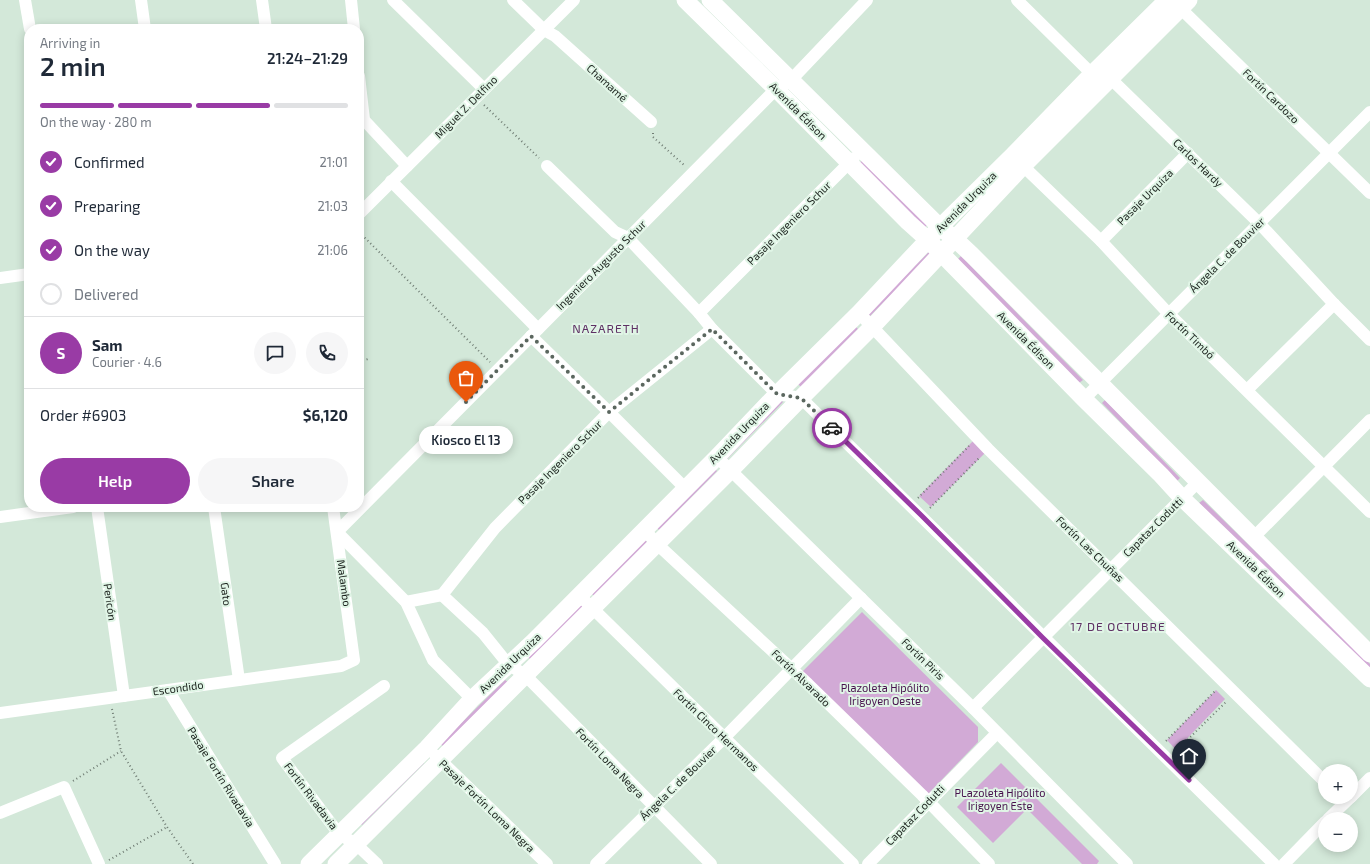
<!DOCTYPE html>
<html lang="en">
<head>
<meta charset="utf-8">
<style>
	:root { --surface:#fff; --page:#f6f6f7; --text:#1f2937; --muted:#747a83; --line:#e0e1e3; --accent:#993ba5 }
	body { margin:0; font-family:"Exo 2",sans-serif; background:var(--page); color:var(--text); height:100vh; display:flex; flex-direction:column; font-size:15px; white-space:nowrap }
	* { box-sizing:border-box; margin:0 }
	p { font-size:13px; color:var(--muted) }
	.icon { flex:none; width:22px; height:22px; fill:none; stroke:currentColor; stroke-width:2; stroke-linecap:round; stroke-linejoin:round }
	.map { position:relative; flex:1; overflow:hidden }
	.sheet { position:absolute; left:24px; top:24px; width:340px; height:488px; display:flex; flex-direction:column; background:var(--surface); border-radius:16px; box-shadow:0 2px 10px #0003 }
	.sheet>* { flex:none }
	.buttons { position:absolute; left:1318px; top:764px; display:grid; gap:8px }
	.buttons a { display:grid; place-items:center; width:40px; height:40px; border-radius:50%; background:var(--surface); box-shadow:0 2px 10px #0003; font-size:20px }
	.pin { position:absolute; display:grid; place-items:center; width:34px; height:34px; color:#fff; margin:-41px -17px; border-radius:50% 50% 50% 0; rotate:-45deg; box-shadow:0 0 4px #0007 }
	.pin .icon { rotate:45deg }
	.courier { position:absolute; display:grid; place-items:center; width:40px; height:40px; margin:-20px; border:3px solid #993ba5; border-radius:50%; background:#fff; color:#222; box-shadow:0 1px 5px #0007 }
	.bubble { position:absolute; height:28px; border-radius:14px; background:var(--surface); box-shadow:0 2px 10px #0003; font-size:13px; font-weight:600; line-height:28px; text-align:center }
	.head em { font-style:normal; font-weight:600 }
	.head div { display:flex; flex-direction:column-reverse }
	.head { display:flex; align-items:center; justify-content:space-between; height:68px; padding:0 16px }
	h1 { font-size:26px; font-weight:600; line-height:30px }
	.bar { display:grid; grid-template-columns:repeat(4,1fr); gap:6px 4px; align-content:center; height:48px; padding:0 16px }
	.bar i { height:5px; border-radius:3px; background:var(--line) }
	.bar .on { background:var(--accent) }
	.bar p { grid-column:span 4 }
	.line { display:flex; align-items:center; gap:10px; padding:0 16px; border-top:1px solid var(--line) }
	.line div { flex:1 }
	.round { display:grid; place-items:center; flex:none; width:42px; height:42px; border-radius:21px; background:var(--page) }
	ol { padding:0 16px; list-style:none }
	li { display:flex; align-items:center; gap:12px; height:44px }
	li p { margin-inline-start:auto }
	li .icon { padding:4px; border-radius:50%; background:var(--accent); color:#fff; stroke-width:4 }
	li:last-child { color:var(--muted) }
	li i { width:22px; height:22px; border:2px solid var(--line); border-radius:50% }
	.primary-button { display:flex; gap:8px; margin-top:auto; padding:8px 16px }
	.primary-button a { flex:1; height:46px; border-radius:24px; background:var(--accent); color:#fff; font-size:16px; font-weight:600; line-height:46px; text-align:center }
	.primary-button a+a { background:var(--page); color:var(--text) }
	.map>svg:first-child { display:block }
	.green { fill:#d2aad6 }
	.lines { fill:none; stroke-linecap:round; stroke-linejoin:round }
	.path { stroke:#707d74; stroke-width:2; stroke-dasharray:1 3; stroke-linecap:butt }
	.street { stroke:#fff; stroke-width:12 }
	.secondary { stroke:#fff; stroke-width:17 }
	.done { stroke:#5b675f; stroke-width:4; stroke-dasharray:0 7.2 }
	.route { stroke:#993ba5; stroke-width:5 }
	.labels { text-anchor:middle; stroke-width:4; stroke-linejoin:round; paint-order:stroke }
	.street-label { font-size:11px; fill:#1b221d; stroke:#e0f5e6 }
	.park-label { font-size:11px; fill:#46114c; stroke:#e0f5e6 }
	.neighbourhood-label { font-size:12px; letter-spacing:1px; fill:#5e3064; stroke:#e0f5e6 }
</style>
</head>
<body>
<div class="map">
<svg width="1370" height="864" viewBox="0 0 1370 864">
	<rect width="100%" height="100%" fill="#d3e8d9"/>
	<g class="green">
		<polygon points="863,160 927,225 924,229 859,163"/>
		<polygon points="932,249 934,252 870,316 867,313"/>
		<polygon points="961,256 1083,380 1079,383 957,260"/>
		<polygon points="855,326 858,329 801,387 798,384"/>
		<polygon points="780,400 783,402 727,459 724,457"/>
		<polygon points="1105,400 1180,478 1177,481 1102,403"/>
		<polygon points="975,439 987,451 931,507 919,496"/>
		<polygon points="714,468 717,471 659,530 656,527"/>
		<polygon points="1203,500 1370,664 1370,671 1199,503"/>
		<polygon points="645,540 647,542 594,596 592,594"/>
		<polygon points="581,605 583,607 530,659 528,657"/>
		<polygon points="862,612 978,727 978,742 928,794 802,672"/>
		<polygon points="505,680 508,682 443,746 440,744"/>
		<polygon points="1216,690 1225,699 1176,750 1167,740"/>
		<polygon points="422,761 424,763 362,825 360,823"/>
		<polygon points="1001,763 1099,861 1097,864 1082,864 1027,809 993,843 957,807"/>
	</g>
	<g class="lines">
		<g class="path">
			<polyline points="484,105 539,158"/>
			<polyline points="653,133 653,137 684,165"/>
			<polyline points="359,232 490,362"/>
			<polyline points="359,362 368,359"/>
			<polyline points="918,498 969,446"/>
			<polyline points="930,508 980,457"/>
			<polyline points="112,709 121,751 167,827 193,864"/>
			<polyline points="1166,741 1216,690"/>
			<polyline points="1176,751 1227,701"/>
			<polyline points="73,781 121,751"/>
			<polyline points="109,860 167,827"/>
		</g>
		<g class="street">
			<polyline points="25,0 30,29"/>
			<polyline points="141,0 145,29"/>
			<polyline points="262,0 266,29"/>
			<polyline points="351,0 354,29"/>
			<polyline points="393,0 484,89"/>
			<polyline points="513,0 544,30 555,36 651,122"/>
			<polyline points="1017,0 1092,74 1110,78 1259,223 1334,304 1370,340"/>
			<polyline points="1176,4 1370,193"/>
			<polyline points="359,76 364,120 407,166"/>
			<polyline points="1018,161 1101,241 1168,313 1370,512"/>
			<polyline points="547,166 615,232 628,238 699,313 712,329 777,394 801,398 1274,864"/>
			<polyline points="391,181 538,329"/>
			<polyline points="359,214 574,0"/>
			<polyline points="1101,241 1188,153"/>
			<polyline points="0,278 29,274"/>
			<polyline points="699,313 854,158"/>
			<polyline points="859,313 988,449 1325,782"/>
			<polyline points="531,336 609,412 685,488"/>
			<polyline points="1247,390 1334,304"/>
			<polyline points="1084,399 1370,112"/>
			<polyline points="717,457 973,708 1127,864"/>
			<polyline points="97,507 124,696"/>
			<polyline points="214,507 239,680"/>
			<polyline points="0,517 73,507"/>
			<polyline points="644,529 657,544 808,684 922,795 989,864"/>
			<polyline points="337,532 776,89 791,80 867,0"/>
			<polyline points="337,532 406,602 433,660 472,699"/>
			<polyline points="1254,537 1370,420"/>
			<polyline points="442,595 483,633 508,664 525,675 711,864"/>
			<polyline points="442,595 495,528 609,412 712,329"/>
			<polyline points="579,595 853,864"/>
			<polyline points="406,602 442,595"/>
			<polyline points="168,690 275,864"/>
			<polyline points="973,708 1198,482"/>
			<polyline points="0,713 341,666 354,660 333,507"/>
			<polyline points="435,755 547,864"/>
			<polyline points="1351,797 1370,778"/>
			<polyline points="0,813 64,787 99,864"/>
			<polyline points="1328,819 1351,797"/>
			<polyline points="377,864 356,844 339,834 282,758 384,686"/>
			<polyline points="596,864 724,738 861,598"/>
			<polyline points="868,864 997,733"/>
			<polyline points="1284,864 1325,822"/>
		</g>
		<g class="secondary">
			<polyline points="685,0 776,89 908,222 928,240 1084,399 1161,475 1182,498 1370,679"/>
			<polyline points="710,0 940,227 955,239 972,255 1370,654"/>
			<polyline points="309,864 427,748 472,699 534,641 717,457 777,394 859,313 940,227 1012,156 1092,74 1167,0"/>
			<polyline points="336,864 731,470 801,398 873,326 1023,166 1189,0"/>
		</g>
	</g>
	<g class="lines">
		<polyline class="done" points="466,402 531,336 609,412 712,329 777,394 801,398 832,428"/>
		<polyline class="route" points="832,428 922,516 1043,638 1189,780"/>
	</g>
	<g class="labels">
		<g class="street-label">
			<text transform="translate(607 83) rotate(42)" y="4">Chamamé</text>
			<text transform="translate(1271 96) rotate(44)" y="4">Fortín Cardozo</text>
			<text transform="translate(466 107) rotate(-45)" y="4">Miguel Z. Delfino</text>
			<text transform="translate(798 111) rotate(45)" y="4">Avenida Édison</text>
			<text transform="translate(1198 163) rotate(44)" y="4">Carlos Hardy</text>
			<text transform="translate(1145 197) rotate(-45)" y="4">Pasaje Urquiza</text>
			<text transform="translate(966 202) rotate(-45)" y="4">Avenida Urquiza</text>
			<text transform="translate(789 223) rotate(-45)" y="4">Pasaje Ingeniero Schur</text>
			<text transform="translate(1227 255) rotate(-45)" y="4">Ángela C. de Bouvier</text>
			<text transform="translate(601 265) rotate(-45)" y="4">Ingeniero Augusto Schur</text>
			<text transform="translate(1190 335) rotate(44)" y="4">Fortín Timbó</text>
			<text transform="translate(1026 340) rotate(45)" y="4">Avenida Édison</text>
			<text transform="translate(739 433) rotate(-46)" y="4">Avenida Urquiza</text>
			<text transform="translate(560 462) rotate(-45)" y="4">Pasaje Ingeniero Schur</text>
			<text transform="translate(1153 527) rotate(-45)" y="4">Capataz Codutti</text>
			<text transform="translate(1090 549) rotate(44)" y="4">Fortín Las Chuñas</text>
			<text transform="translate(1256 569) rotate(44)" y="4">Avenida Édison</text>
			<text transform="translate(344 583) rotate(82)" y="4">Malambo</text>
			<text transform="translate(226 594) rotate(82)" y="4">Gato</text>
			<text transform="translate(110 602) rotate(82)" y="4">Pericón</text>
			<text transform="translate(923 659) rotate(44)" y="4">Fortín Piris</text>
			<text transform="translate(510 663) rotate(-44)" y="4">Avenida Urquiza</text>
			<text transform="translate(801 678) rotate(44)" y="4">Fortín Alvarado</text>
			<text transform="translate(178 688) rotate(-8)" y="4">Escondido</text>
			<text transform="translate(716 730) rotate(44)" y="4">Fortín Cinco Hermanos</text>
			<text transform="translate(610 763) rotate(46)" y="4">Fortín Loma Negra</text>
			<text transform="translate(221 777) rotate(58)" y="4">Pasaje Fortín Rivadavia</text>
			<text transform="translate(678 783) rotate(-44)" y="4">Ángela C. de Bouvier</text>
			<text transform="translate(311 796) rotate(53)" y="4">Fortín Rivadavia</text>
			<text transform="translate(487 806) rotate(44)" y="4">Pasaje Fortín Loma Negra</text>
			<text transform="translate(915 815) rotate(-46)" y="4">Capataz Codutti</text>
		</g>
		<g class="park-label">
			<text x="885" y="692">Plazoleta Hipólito<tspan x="885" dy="13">Irigoyen Oeste</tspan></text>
			<text x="1000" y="797">PLazoleta Hipólito<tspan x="1000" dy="13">Irigoyen Este</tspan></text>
		</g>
		<g class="neighbourhood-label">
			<text x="606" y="333">NAZARETH</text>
			<text x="1118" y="631">17 DE OCTUBRE</text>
		</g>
	</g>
</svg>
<div class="buttons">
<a>+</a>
<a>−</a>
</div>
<div class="pin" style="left:466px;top:402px;background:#ea580c"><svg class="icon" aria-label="bag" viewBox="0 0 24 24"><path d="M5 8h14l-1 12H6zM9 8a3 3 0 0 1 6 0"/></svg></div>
<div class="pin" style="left:1189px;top:780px;background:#1f2937"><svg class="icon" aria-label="home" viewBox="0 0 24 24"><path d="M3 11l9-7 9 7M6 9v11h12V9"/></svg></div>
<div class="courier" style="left:832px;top:428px"><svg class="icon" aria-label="car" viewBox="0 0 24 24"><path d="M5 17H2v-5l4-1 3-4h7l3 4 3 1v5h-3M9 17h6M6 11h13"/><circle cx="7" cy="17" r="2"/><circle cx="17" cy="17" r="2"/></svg></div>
<div class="bubble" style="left:419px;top:426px;width:94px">Kiosco El 13</div>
<section class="sheet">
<div class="head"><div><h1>2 min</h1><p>Arriving in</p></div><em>21:24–21:29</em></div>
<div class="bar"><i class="on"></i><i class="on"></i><i class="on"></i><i></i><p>On the way · 280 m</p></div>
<ol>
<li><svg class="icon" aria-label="check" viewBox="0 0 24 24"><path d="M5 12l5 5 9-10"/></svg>Confirmed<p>21:01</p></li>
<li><svg class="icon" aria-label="check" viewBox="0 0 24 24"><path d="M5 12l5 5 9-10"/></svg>Preparing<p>21:03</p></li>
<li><svg class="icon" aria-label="check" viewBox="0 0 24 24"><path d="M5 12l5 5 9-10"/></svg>On the way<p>21:06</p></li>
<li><i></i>Delivered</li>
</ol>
<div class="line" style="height:72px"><b class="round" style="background:var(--accent);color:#fff">S</b><div><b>Sam</b><p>Courier · 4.6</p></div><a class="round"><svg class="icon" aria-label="chat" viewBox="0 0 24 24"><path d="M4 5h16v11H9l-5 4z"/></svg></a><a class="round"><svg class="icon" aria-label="phone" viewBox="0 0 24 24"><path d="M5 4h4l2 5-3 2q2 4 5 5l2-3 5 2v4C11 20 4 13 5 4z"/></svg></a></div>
<div class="line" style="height:52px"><div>Order #6903</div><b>$6,120</b></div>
<div class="primary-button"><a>Help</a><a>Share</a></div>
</section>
</div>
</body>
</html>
